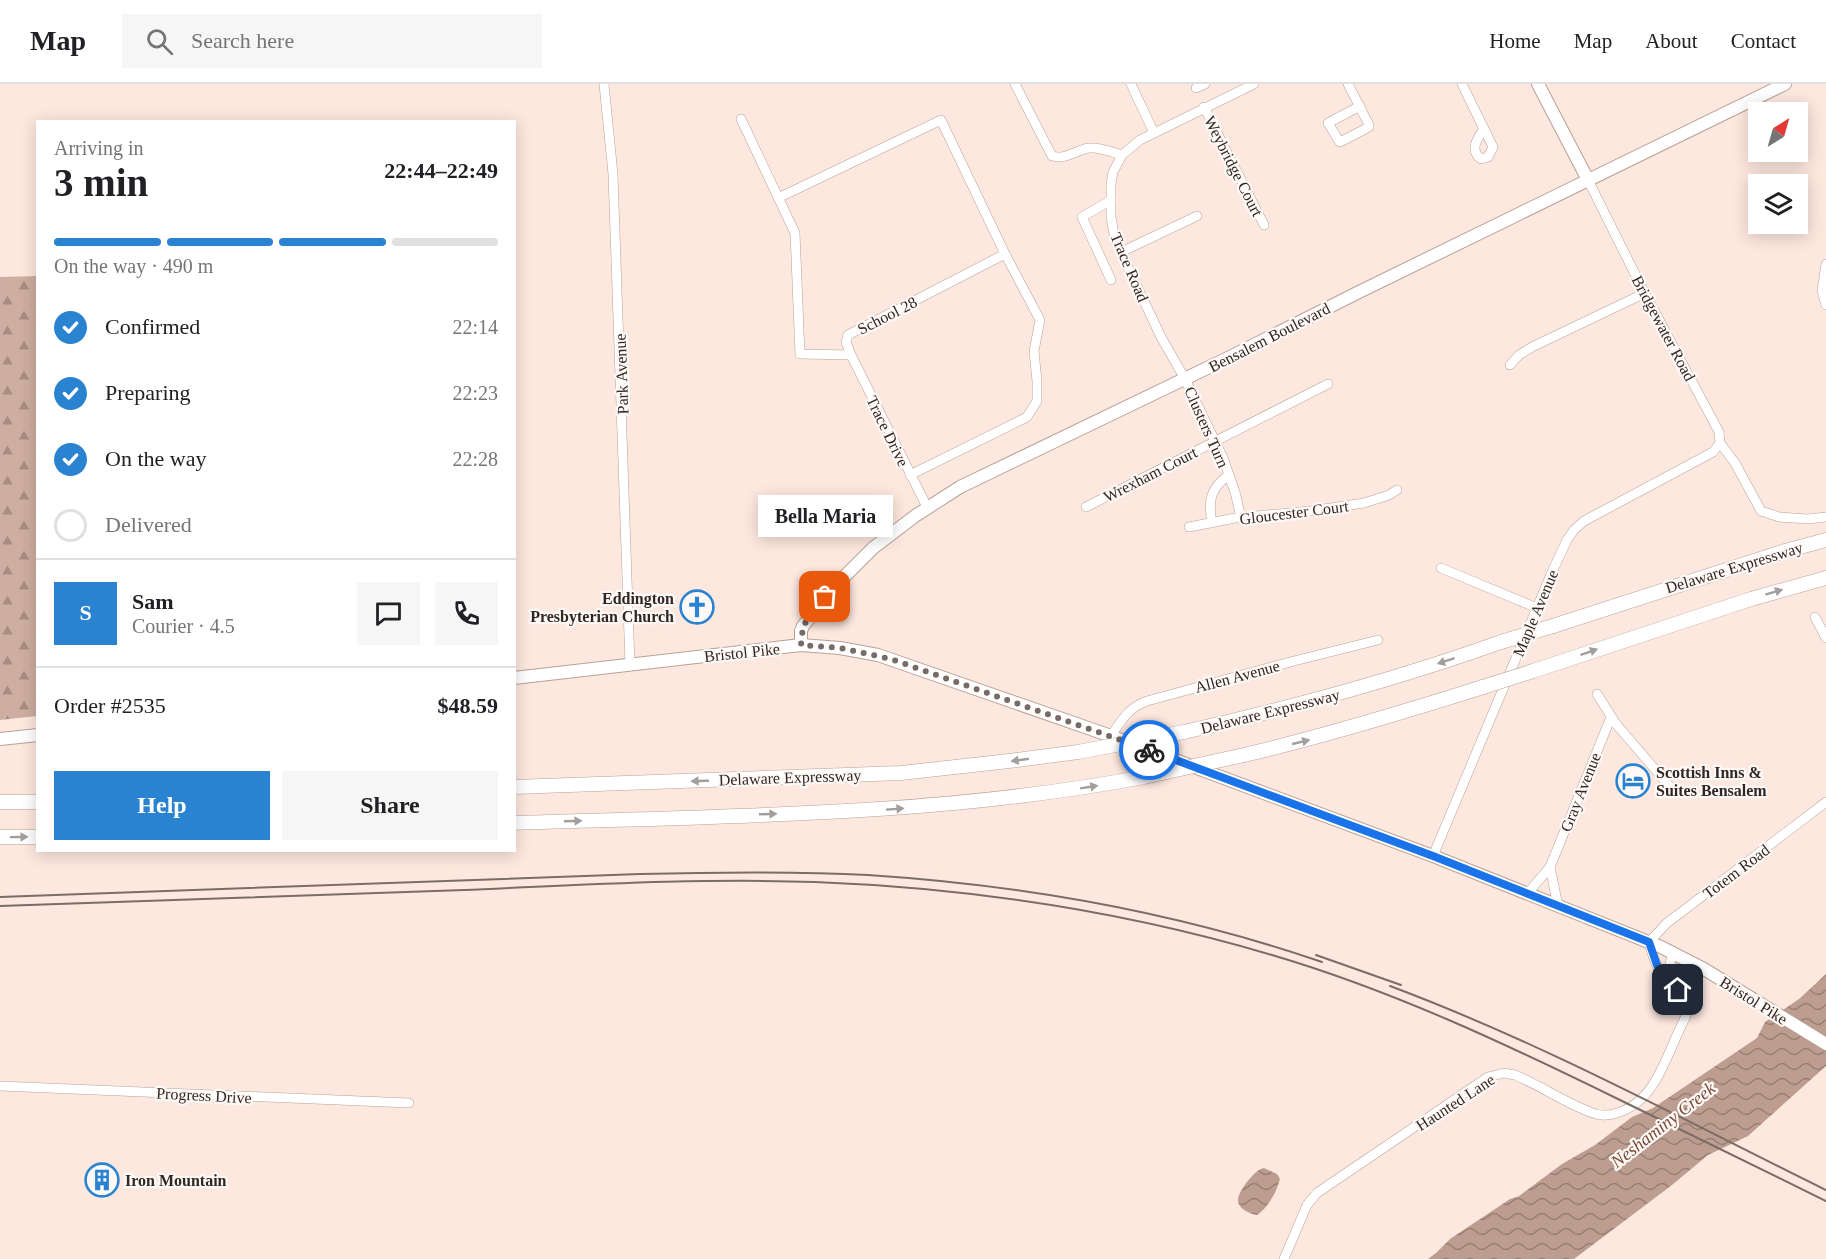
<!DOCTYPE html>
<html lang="en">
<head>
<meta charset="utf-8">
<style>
	:root { --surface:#fff; --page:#f6f6f6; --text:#202124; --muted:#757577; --line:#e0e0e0; --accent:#2983d0 }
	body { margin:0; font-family:Georgia,serif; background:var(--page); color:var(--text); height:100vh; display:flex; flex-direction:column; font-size:22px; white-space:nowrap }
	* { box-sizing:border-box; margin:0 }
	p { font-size:20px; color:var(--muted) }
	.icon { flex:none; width:33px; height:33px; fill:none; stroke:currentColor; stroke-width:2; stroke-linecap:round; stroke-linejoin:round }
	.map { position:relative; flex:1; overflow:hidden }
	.drawer { position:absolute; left:36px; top:36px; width:480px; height:732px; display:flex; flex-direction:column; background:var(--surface); border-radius:0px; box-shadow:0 3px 15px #0003 }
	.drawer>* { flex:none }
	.needle { width:39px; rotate:37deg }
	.controls { position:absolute; left:1748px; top:18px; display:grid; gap:12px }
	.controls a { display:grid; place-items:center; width:60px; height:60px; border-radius:0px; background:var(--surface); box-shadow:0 3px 15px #0003; font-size:30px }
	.pin { position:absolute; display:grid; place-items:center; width:51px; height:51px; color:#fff; margin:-26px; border-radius:12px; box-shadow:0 3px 9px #0006 }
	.courier { position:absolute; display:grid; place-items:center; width:60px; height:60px; margin:-30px; border:4px solid #1a73e8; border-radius:50%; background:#fff; color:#222; box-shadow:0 2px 8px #0007 }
	.bubble { position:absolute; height:42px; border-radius:0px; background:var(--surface); box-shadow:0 3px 15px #0003; font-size:20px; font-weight:800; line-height:42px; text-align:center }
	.summary em { font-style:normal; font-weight:800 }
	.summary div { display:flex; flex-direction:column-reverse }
	.summary { display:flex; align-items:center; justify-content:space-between; height:102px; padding:0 18px }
	h1 { font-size:39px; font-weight:800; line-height:45px }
	.bar { display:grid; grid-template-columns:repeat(4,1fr); gap:9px 6px; align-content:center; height:72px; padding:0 18px }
	.bar i { height:8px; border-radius:4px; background:var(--line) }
	.bar .on { background:var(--accent) }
	.bar p { grid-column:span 4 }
	.line { display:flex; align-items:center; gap:15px; padding:0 18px; border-top:2px solid var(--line) }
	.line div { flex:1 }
	.round { display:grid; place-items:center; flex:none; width:63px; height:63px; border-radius:0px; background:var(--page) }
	ol { padding:0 18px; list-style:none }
	li { display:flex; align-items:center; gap:18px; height:66px }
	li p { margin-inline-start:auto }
	li .icon { padding:6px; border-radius:50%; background:var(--accent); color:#fff; stroke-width:4 }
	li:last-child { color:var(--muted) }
	li i { width:33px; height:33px; border:3px solid var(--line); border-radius:50% }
	.button { display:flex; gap:12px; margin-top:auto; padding:12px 18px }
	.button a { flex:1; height:69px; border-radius:0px; background:var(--accent); color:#fff; font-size:24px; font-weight:800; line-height:69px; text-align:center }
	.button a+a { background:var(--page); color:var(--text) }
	header { display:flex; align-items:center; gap:36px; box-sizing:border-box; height:84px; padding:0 30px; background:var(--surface); border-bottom:2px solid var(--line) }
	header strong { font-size:28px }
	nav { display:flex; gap:33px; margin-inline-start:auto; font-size:21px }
	.search { width:420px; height:54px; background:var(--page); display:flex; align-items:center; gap:15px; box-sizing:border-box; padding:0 21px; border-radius:0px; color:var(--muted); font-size:22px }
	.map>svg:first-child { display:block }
	.forest { fill:url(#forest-firs) }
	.water { fill:url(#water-waves) }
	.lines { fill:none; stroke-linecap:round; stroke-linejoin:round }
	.minor-casing { stroke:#b9a196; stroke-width:10 }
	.major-casing { stroke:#b9a196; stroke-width:14 }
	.highway-casing { stroke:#b9a196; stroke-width:15 }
	.minor { stroke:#fff; stroke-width:9 }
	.major { stroke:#fff; stroke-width:12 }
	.highway { stroke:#fff; stroke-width:14 }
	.rail { stroke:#7a6c66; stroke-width:2 }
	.highway-bridge-casing { stroke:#b9a196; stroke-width:15; stroke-linecap:butt }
	.highway-bridge { stroke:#fff; stroke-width:14 }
	.oneway { fill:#a29e9c }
	.done { stroke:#786b65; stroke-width:6; stroke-dasharray:0 10.8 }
	.route { stroke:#1a73e8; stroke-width:8 }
	.labels { text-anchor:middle; stroke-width:4.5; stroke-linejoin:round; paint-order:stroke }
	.street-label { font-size:16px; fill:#302723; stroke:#fef9f6 }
	.poi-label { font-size:16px; font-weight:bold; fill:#302723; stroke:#fef9f6; text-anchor:start }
	.water-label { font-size:18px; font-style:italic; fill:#794a35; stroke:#fef9f6 }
</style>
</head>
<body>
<header>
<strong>Map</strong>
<div class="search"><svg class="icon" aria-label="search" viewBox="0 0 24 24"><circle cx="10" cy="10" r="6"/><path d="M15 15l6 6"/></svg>Search here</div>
<nav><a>Home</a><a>Map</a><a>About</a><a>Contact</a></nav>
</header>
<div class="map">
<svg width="1826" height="1175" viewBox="0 0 1826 1175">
	<defs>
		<pattern id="forest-firs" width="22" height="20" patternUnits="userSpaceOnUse" patternTransform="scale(1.5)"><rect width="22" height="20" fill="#ceaea0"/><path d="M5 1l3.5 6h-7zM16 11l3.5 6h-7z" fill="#a88e82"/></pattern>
		<pattern id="water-waves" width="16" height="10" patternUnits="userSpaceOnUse" patternTransform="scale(1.5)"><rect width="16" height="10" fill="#bc9d8f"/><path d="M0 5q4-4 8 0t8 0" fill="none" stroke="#998074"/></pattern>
	</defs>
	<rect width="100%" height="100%" fill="#fde8df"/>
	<polygon class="forest" points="38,192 37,632 0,636 0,193"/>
	<g class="water">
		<polygon points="1826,890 1826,982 1748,1052 1708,1071 1672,1101 1574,1175 1428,1175 1436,1169 1450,1155 1510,1115 1519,1112 1562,1080 1595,1061 1632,1033 1653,1024 1757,954 1765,938 1799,915"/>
		<path d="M 1264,1084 L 1277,1090 L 1280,1095 C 1277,1107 1268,1124 1257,1131 C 1251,1130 1239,1126 1238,1117 C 1237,1108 1255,1085 1264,1084 Z"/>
	</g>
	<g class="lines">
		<defs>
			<g id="minor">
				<polyline points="604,0 613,90 630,581"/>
				<path d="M 1015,0 L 1052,72 C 1066,76 1076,66 1089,64 C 1100,63 1112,68 1122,71"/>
				<polyline points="1131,0 1154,49"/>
				<polyline points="1348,0 1369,41 1369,43 1340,58 1339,57 1328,39 1360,22"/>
				<polyline points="1462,0 1484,45"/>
				<polyline points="1196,4 1205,0"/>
				<polyline points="1204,23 1264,141"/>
				<polyline points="741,35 795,149 800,270 851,271 846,258 848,251 1005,170"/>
				<path d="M 1484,45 L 1493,63 L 1488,73 L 1481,75 C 1469,66 1477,55 1484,45 Z"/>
				<polyline points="1588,96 1640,200 1719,348 1720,359 1735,379 1761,427 1779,433 1808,435 1826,433"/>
				<polyline points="778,114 941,36 1005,170 1040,236 1034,267 1037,297 1037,317 1027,333 910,391"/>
				<polyline points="1111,116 1082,133 1111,196"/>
				<polyline points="1121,168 1197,132"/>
				<polyline points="1826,180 1822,207 1826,221"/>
				<polyline points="851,271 927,423"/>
				<polyline points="1510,281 1519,271 1532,263 1645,209"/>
				<polyline points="1086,423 1328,300"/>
				<polyline points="1241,434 1235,408 1223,374 1185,295 1161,253 1115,156 1111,133 1111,100 1113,88 1122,71 1140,56 1254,0"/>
				<path d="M 1212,439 C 1208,417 1210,404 1229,391"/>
				<polyline points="1189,443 1235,434 1311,427 1364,419 1389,411 1397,406"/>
				<polyline points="1441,484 1537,524"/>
				<polyline points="1815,533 1826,554"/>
				<polyline points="1597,610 1616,640 1671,704"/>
				<path d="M 1111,652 C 1121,637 1129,623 1147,617 L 1294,577 L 1378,556"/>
				<polyline points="1433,772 1552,488 1567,456 1574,446 1584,437 1700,375 1713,368 1720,359"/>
				<polyline points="1550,783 1558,822"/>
				<polyline points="1527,810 1550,783 1611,633"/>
				<polyline points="1668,894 1668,886 1673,869"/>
				<polyline points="0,1002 409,1019"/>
				<path d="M 1284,1175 L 1307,1121 L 1317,1109 L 1488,993 L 1504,989 L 1515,991 C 1541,1002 1564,1018 1590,1028 C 1599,1032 1608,1032 1617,1029 C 1658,1017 1667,967 1685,934 C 1693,911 1668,898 1657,881 C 1653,874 1651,866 1649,858 L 1667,839 L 1826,718"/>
			</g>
			<g id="major">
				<polyline points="1538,0 1588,96"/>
				<polyline points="801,561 801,547 803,542 835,502 873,464 915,432 960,403 1230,273 1359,208 1785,0"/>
				<polyline points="514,594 801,561 840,564 878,571 1111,652 1433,772 1661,863 1704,885 1826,960"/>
				<polyline points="0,655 38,651"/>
			</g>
			<g id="highway">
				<polyline points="1553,542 1785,467 1826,456"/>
				<polyline points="1533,587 1751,515 1826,494"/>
				<path d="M 1184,648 C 1291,624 1397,595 1501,558"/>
				<path d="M 1244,671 C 1325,652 1404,628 1483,603"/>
				<polyline points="514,703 901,689 1009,677 1078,668"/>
				<polyline points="0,718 38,718"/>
				<path d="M 514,739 C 725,732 937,732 1144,693"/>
				<polyline points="0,753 38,753"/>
			</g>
		</defs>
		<use href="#minor" class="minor-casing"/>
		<use href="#major" class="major-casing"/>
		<use href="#highway" class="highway-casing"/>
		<use href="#minor" class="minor"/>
		<use href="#major" class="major"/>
		<use href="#highway" class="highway"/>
		<g class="rail">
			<path d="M 0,813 L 640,790 C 716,788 792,787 868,791 C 1022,801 1176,828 1322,878"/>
			<path d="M 0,822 C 155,816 309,812 464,806 C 581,801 698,794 815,798 C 969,804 1124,827 1272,871 C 1394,907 1508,961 1622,1017 C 1690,1050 1758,1083 1826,1117"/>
			<polyline points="1316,871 1401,901"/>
			<path d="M 1390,902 C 1540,958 1682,1035 1826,1106"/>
		</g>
		<defs>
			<g id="highway-bridge">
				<polyline points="1501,558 1553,542"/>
				<polyline points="1483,603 1533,587"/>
				<polyline points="1078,668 1184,648"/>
				<polyline points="1144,693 1244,671"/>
			</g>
		</defs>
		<use href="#highway-bridge" class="highway-bridge-casing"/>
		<use href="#highway-bridge" class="highway-bridge"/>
	</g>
	<defs><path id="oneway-solid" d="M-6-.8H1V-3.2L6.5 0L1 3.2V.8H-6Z" transform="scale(1.5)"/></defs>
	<g class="oneway">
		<use href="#oneway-solid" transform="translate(1774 508) rotate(-17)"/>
		<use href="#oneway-solid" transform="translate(1589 568) rotate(-19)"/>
		<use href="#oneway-solid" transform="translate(1446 577) rotate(162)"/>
		<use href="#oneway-solid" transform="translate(1301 658) rotate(-13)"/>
		<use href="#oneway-solid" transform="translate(1020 676) rotate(172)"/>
		<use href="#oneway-solid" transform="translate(700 697) rotate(178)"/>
		<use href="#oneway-solid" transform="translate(1089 703) rotate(-9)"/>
		<use href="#oneway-solid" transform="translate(895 725) rotate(-4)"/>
		<use href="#oneway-solid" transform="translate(768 730) rotate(-2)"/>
		<use href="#oneway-solid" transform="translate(573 737) rotate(-2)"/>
		<use href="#oneway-solid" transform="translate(19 753) rotate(-1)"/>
	</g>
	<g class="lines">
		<polyline class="done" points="825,513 803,542 801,561 840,564 891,575 1149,666"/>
		<polyline class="route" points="1149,666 1433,772 1649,858 1657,881 1678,906"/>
	</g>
	<defs>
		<symbol id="church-ring" viewBox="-11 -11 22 22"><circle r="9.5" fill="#fef9f6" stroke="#2983d0" stroke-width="1.5"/><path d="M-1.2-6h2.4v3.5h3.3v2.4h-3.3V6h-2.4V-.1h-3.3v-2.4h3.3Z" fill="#2983d0"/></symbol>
		<symbol id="hotel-ring" viewBox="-11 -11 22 22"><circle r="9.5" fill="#fef9f6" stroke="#2983d0" stroke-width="1.5"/><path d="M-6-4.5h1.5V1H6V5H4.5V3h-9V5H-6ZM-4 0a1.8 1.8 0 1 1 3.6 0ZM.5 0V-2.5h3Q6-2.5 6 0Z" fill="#2983d0"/></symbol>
		<symbol id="building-ring" viewBox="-11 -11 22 22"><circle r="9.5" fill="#fef9f6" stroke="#2983d0" stroke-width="1.5"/><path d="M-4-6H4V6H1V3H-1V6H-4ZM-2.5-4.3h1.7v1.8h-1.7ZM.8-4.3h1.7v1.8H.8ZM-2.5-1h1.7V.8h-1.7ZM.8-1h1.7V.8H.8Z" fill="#2983d0"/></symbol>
	</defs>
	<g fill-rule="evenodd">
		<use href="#church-ring" x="678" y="504" width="38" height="38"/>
		<use href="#hotel-ring" x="1614" y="678" width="38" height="38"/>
		<use href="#building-ring" x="83" y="1077" width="38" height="38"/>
	</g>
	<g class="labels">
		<g class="street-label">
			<text transform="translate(1234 82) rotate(63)" y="6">Weybridge Court</text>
			<text transform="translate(1130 183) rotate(67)" y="6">Trace Road</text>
			<text transform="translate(887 231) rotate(-27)" y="6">School 28</text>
			<text transform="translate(1664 244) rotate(62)" y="6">Bridgewater Road</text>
			<text transform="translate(1269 253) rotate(-27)" y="6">Bensalem Boulevard</text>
			<text transform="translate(621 290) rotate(-92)" y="6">Park Avenue</text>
			<text transform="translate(1207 343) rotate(66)" y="6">Clusters Turn</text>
			<text transform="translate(888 347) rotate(64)" y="6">Trace Drive</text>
			<text transform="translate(1150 390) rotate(-27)" y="6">Wrexham Court</text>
			<text transform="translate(1294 428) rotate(-7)" y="6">Gloucester Court</text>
			<text transform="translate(1734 483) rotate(-17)" y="6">Delaware Expressway</text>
			<text transform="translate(1535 529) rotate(-67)" y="6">Maple Avenue</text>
			<text transform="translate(742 568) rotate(-6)" y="6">Bristol Pike</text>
			<text transform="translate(1237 592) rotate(-15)" y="6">Allen Avenue</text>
			<text transform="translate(1270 627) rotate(-14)" y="6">Delaware Expressway</text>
			<text transform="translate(790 693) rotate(-2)" y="6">Delaware Expressway</text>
			<text transform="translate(1580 708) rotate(-68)" y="6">Gray Avenue</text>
			<text transform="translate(1736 787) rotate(-37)" y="6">Totem Road</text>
			<text transform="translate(1754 916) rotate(32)" y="6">Bristol Pike</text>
			<text transform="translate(204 1011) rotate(3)" y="6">Progress Drive</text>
			<text transform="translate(1455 1018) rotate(-33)" y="6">Haunted Lane</text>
		</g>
		<g class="poi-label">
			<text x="674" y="520" text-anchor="end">Eddington<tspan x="674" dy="18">Presbyterian Church</tspan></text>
			<text x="1656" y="694">Scottish Inns &amp;<tspan x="1656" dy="18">Suites Bensalem</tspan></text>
			<text x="125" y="1102">Iron Mountain</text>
		</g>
		<g class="water-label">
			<text transform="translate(1663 1041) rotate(-38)" y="6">Neshaminy Creek</text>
		</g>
	</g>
</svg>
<div class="controls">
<a><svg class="needle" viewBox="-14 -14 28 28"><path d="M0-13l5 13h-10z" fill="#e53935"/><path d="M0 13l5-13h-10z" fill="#757577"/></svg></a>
<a><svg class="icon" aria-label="layers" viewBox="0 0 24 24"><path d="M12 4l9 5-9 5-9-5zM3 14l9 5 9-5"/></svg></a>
</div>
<div class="pin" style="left:825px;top:513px;background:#ea580c"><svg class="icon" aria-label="bag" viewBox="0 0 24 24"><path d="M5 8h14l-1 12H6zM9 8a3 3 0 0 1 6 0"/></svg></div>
<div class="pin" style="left:1678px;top:906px;background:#1f2937"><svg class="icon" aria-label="home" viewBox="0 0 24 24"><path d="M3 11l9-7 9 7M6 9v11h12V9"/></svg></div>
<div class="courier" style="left:1149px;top:666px"><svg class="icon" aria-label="bike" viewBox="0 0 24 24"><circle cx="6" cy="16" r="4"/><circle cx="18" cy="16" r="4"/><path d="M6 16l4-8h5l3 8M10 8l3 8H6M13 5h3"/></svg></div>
<div class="bubble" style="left:758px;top:411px;width:135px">Bella Maria</div>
<section class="drawer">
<div class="summary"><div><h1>3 min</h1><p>Arriving in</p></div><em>22:44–22:49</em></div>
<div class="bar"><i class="on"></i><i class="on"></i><i class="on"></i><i></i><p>On the way · 490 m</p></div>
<ol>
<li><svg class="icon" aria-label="check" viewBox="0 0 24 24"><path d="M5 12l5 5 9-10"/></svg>Confirmed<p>22:14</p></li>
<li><svg class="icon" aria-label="check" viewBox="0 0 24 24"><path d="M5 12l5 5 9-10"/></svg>Preparing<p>22:23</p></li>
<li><svg class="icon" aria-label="check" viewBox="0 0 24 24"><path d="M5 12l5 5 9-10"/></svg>On the way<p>22:28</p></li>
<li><i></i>Delivered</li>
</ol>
<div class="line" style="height:108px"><b class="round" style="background:var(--accent);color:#fff">S</b><div><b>Sam</b><p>Courier · 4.5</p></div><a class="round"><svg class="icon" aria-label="chat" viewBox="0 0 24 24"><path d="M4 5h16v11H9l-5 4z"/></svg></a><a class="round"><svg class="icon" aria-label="phone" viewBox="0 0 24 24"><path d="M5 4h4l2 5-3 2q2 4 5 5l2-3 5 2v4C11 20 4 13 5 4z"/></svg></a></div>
<div class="line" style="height:78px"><div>Order #2535</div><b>$48.59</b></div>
<div class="button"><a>Help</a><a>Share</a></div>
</section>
</div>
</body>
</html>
